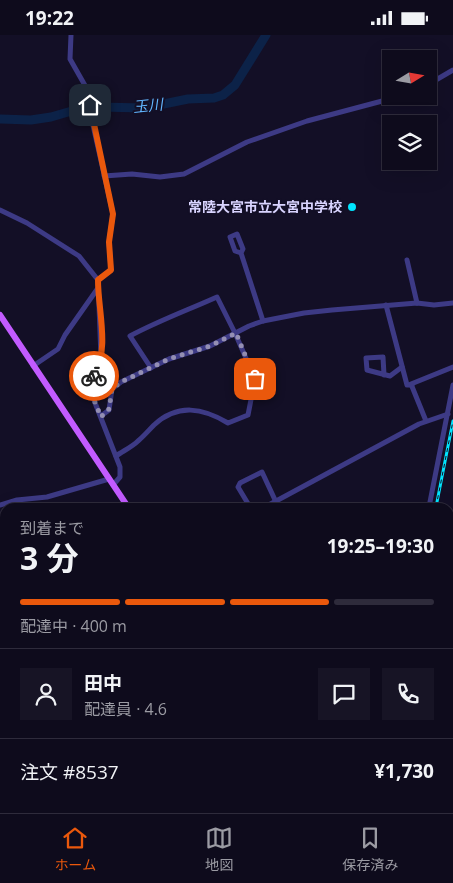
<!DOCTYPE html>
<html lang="ja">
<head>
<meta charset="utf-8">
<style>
	:root { --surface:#0e0b1c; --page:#171425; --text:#f1f3f6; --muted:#9b9ba3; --line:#2e2b3b; --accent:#ea580c }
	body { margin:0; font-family:"Open Sans","Noto Sans JP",sans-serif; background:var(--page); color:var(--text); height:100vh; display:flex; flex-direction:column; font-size:19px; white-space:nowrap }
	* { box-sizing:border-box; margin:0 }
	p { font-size:16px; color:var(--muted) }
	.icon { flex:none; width:28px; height:28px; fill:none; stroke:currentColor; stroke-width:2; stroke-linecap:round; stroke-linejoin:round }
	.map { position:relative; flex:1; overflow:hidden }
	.details { position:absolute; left:0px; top:468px; width:454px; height:311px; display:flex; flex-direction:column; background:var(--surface); border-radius:15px 15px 0 0; box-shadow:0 5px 20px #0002,0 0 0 1px var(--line) }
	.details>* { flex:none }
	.needle { width:32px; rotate:79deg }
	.buttons { position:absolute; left:382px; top:15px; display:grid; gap:10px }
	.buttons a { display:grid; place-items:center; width:55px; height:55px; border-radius:0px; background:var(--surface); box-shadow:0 5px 20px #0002,0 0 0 1px var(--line); font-size:25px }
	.pin { position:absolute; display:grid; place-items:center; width:42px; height:42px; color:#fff; margin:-21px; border-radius:10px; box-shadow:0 2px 8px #0006 }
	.courier { position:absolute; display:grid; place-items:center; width:50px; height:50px; margin:-25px; border:4px solid #ea580c; border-radius:50%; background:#fff; color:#222; box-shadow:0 1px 6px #0007 }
	.head em { font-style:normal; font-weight:700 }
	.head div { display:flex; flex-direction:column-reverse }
	.head { display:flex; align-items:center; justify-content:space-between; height:85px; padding:0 20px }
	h1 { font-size:32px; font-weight:700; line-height:38px }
	.bar { display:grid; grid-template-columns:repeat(4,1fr); gap:8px 5px; align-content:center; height:60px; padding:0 20px }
	.bar i { height:6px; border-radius:4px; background:var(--line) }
	.bar .selected { background:var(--accent) }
	.bar p { grid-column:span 4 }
	.line { display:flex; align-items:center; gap:12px; padding:0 20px; border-top:1px solid var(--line) }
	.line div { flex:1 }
	.round { display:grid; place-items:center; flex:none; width:52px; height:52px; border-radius:0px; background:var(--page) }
	.status { display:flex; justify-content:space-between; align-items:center; height:35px; padding:0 25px; background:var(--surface); direction:ltr }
	.status svg { height:14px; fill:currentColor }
	.tabs { display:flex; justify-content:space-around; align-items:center; height:70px; border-top:1px solid var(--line); background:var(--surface); font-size:14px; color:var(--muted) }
	.tabs a { display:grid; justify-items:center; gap:2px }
	.tabs .selected { color:var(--accent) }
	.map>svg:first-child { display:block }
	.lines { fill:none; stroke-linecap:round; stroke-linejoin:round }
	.river { stroke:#0c2248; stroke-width:9 }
	.minor { stroke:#3d3a85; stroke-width:5 }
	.major { stroke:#c25bff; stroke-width:6 }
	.highway { stroke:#ff4fa3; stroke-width:7 }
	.rail-casing { stroke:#00e5ff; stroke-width:3 }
	.rail { stroke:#130f26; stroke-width:1; stroke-dasharray:4; stroke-linecap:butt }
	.done { stroke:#948fb3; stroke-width:5; stroke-dasharray:0 9 }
	.route { stroke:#ea580c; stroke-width:6 }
	.poi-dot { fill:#00e5ff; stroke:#130f26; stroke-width:2 }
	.labels { text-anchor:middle; stroke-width:4; stroke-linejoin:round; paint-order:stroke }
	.poi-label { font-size:14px; font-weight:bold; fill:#d9d4ff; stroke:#130f26; text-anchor:end }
	.water-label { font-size:15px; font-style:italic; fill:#62b6ff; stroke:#130f26 }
</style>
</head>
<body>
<div class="status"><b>19:22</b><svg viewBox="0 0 49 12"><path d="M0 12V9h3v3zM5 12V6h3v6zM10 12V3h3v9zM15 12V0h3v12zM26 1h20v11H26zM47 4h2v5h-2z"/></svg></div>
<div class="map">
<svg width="453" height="778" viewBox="0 0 453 778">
	<rect width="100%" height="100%" fill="#130f26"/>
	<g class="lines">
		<polyline class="river" points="0,84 31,85 51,82 82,73 99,72 144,73 188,64 214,63 223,60 235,50 266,0"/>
		<g class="minor">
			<polyline points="71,0 70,24 87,54 92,86 113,179 109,207 111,235 98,245"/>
			<polyline points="429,49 453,35"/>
			<polyline points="104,141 132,139 160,142 184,139 247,107 307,86 401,61"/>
			<polyline points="0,175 27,188 79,221 98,245 101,323 90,348 92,360 120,432 120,442 113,450"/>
			<polyline points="241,218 235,216 230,202 237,199 243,214 241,218 263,286"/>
			<polyline points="407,225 417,268"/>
			<polyline points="386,270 407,350 412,350"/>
			<polyline points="33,331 58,314 65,300 98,253"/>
			<polyline points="384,340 383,322 366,323 367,335 390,341 402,332"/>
			<polyline points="101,381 109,375 112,354 121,347 169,324 210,311 249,291 263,286 304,278 332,275 417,268 434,270 453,268"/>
			<polyline points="426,386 411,349 453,332"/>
			<path d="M 116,421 C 123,416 132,412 138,406 C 144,401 149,395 154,390 C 178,368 203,373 228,388 L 248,380 L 255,344 L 235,298 L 217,262 C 188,275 158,286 130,301 L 151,333"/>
			<polyline points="0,470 17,465 47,462 109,444"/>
			<polyline points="250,472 238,452 240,448 262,437 276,467"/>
			<polyline points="265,472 419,389 448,379"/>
			<polyline points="429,472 453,350"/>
			<polyline points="449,510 453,509"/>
			<polyline points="449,534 453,533"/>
			<polyline points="0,539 5,536"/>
			<polyline points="449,557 453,556"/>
			<polyline points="0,582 5,590"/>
			<polyline points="0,612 5,612"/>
			<polyline points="449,646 453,645"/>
			<polyline points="449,664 453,663"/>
			<polyline points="449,709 453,714"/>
			<polyline points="449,744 453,737"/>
			<polyline points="449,767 453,772"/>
			<polyline points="113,774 113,778"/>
			<polyline points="143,774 174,778"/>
			<polyline points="346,774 349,778"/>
			<polyline points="85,778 99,774"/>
			<polyline points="280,778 286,774"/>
			<polyline points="443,778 448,774"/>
		</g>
		<g class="major">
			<polyline points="0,280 128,472"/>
			<polyline points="216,774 217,778"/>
		</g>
		<g class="highway">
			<polyline points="449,653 453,652"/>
			<polyline points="449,659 453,658"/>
			<polyline points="0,769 5,768"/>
			<polyline points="0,776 7,774"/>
		</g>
		<defs>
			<g id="rail">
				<polyline points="436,472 453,386"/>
				<polyline points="369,778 370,774"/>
			</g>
		</defs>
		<use href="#rail" class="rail-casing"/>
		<use href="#rail" class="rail"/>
	</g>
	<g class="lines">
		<path class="done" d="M 94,341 C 87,354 96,369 101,382 L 109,374 L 112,354 L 121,347 L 169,324 L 210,311 L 236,298 L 255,344"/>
		<path class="route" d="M 90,70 L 113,179 L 109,207 L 111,235 L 98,245 C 98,276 110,313 94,341"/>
	</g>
	<circle class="poi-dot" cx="352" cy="172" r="5"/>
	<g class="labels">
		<g class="poi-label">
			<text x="342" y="177">常陸大宮市立大宮中学校</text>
		</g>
		<g class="water-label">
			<text transform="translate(148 71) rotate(-6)" y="5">玉川</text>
		</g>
	</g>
</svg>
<div class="buttons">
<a><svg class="needle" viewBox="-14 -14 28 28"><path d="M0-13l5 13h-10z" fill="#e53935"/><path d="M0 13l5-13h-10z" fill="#9b9ba3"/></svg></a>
<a><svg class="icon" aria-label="layers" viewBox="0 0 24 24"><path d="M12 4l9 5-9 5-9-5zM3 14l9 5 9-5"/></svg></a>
</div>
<div class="pin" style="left:255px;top:344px;background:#ea580c"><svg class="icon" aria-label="bag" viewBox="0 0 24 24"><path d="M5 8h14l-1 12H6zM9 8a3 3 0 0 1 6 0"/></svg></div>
<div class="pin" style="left:90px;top:70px;background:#1f2937"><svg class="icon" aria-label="home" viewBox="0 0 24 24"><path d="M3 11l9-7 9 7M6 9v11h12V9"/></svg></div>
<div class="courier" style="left:94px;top:341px"><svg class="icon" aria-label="bike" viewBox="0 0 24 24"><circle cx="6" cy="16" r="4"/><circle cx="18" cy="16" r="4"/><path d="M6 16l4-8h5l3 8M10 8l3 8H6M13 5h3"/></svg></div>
<section class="details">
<div class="head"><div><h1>3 分</h1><p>到着まで</p></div><em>19:25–19:30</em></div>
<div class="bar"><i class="selected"></i><i class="selected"></i><i class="selected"></i><i></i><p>配達中 · 400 m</p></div>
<div class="line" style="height:90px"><a class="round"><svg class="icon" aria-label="person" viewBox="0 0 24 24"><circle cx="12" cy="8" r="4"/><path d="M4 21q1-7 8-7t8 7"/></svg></a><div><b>田中</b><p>配達員 · 4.6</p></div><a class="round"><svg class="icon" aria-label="chat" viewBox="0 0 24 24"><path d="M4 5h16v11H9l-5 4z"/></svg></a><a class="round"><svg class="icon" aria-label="phone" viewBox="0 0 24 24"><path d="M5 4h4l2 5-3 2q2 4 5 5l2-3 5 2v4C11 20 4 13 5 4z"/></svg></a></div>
<div class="line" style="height:65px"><div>注文 #8537</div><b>¥1,730</b></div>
</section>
</div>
<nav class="tabs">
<a class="selected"><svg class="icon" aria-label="home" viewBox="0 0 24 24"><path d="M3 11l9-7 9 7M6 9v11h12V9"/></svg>ホーム</a>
<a><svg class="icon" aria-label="map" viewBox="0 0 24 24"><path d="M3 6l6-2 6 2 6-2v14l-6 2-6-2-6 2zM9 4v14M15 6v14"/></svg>地図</a>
<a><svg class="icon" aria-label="saved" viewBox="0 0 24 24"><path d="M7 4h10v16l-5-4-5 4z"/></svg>保存済み</a>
</nav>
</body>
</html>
